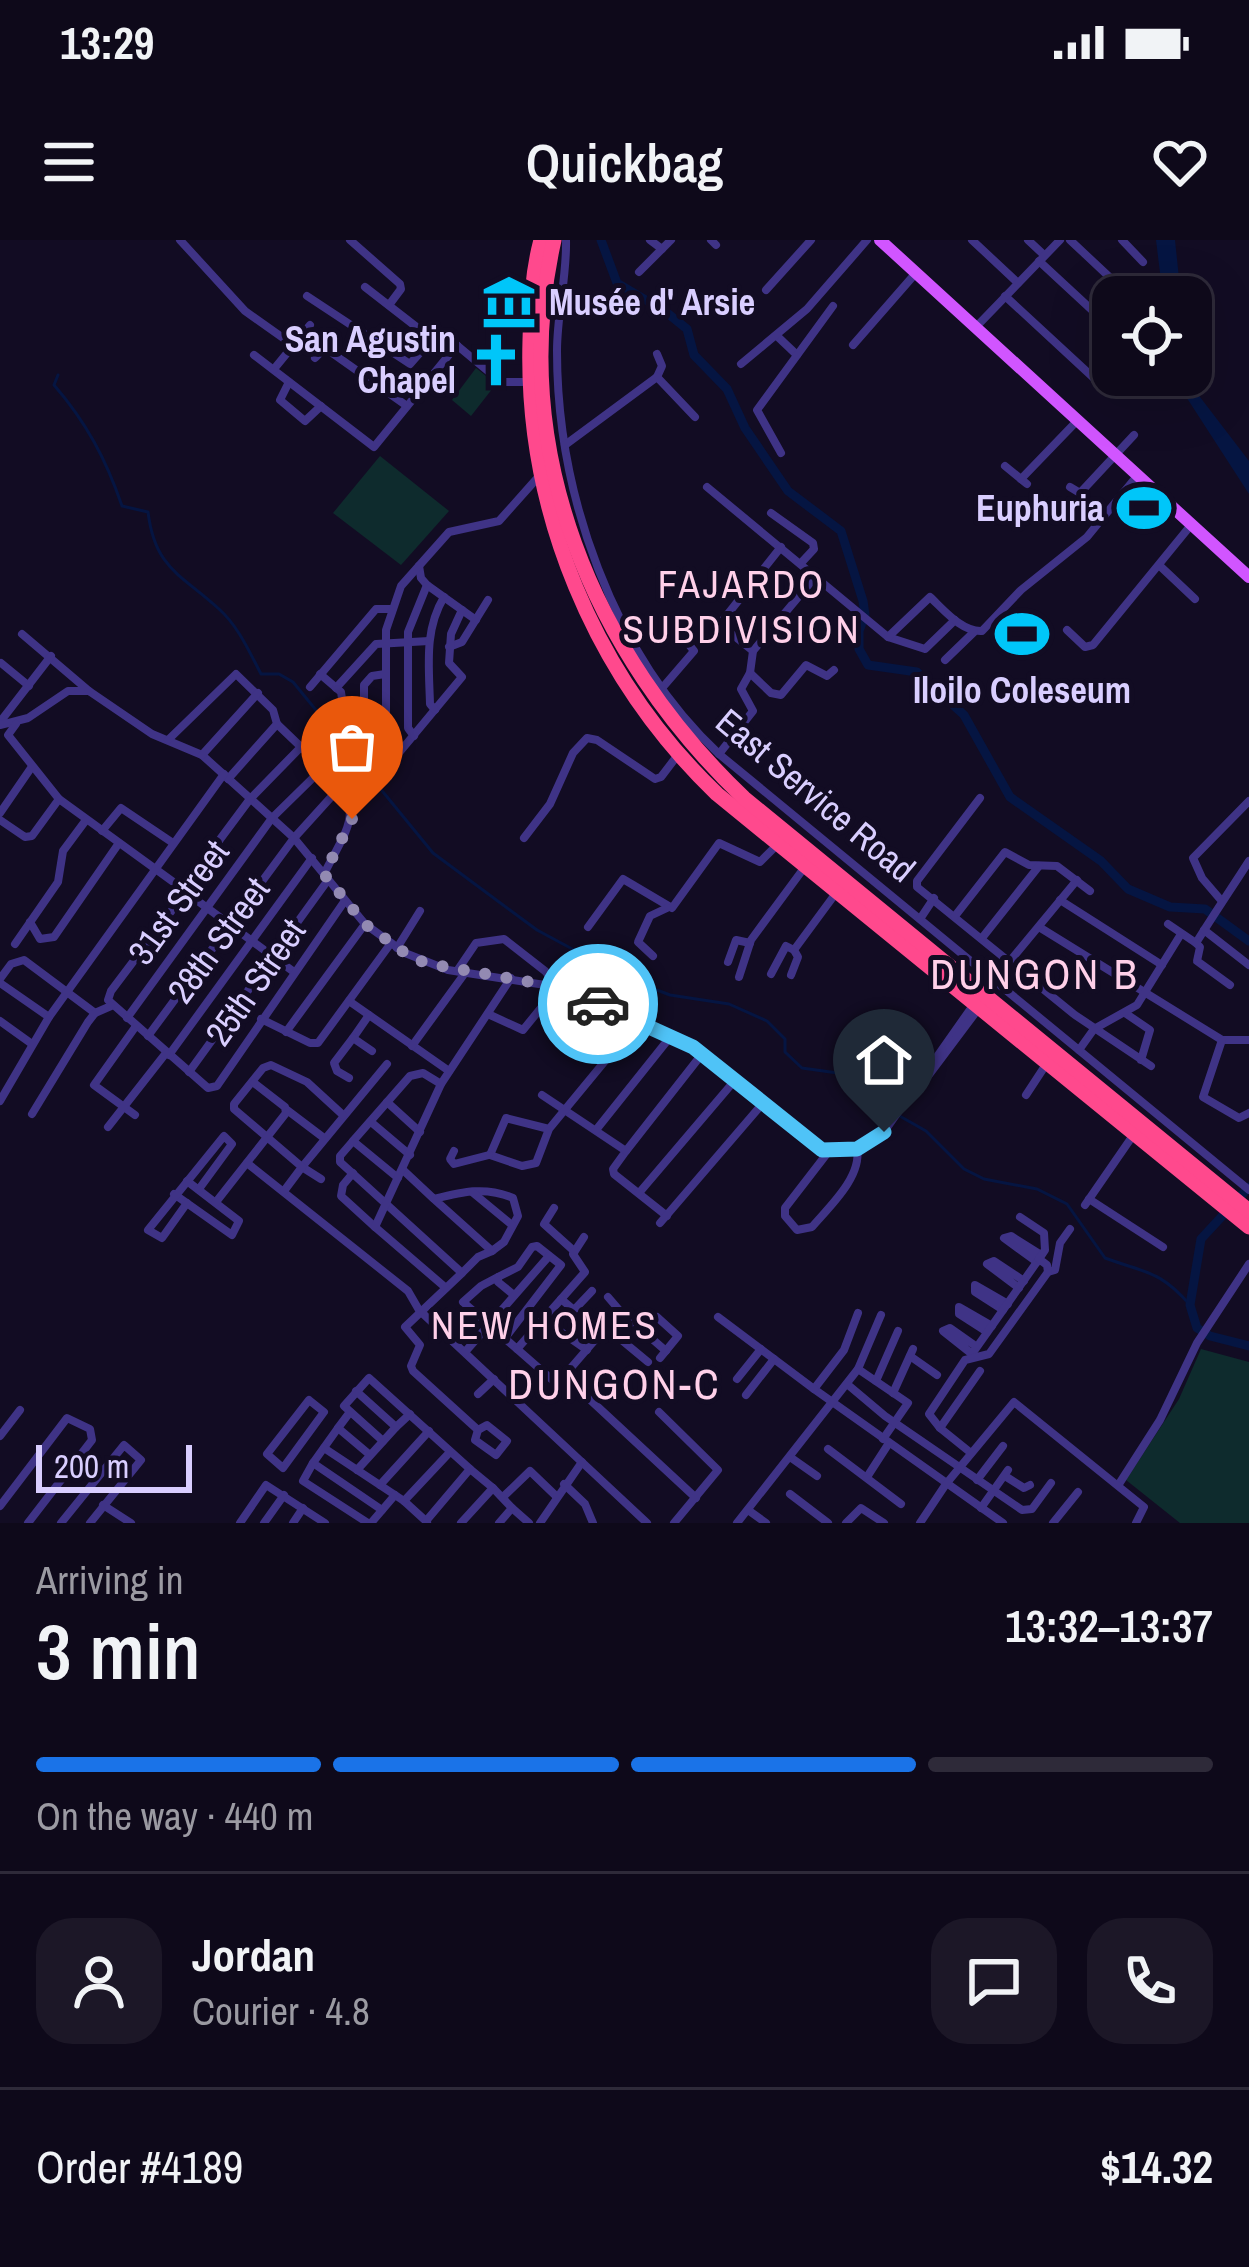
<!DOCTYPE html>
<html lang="en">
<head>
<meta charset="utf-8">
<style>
	:root { --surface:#0e091a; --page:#1c1727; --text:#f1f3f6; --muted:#9b9aa2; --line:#2e2a39; --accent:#1a73e8 }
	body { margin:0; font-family:"Archivo Narrow",sans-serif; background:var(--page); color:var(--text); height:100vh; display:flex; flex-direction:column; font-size:45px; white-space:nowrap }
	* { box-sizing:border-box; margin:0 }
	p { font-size:39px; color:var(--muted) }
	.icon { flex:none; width:66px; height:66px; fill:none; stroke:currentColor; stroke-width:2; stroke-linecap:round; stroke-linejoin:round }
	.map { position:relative; height:1283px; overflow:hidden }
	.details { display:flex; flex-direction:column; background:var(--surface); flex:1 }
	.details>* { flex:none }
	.fabs { position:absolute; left:1092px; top:36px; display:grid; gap:24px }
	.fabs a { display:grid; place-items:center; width:120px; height:120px; border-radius:24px; background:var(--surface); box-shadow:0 12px 48px #0002,0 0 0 3px var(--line); font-size:60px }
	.scale { position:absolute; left:36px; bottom:30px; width:156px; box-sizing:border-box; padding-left:12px; border:6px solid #d9ceff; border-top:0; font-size:33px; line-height:42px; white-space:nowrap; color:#d9ceff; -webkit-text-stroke:9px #120c23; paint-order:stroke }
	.pin { position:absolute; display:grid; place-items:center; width:102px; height:102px; color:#fff; margin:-123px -51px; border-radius:50% 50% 50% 0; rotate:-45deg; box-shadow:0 0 12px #0007 }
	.pin .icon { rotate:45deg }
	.courier { position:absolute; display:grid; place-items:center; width:120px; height:120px; margin:-60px; border:9px solid #4fc3f7; border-radius:50%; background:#fff; color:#222; box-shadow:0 3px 15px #0007 }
	.headline em { font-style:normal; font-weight:600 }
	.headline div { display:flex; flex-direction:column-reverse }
	.headline { display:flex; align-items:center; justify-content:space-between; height:204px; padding:0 36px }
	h1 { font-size:78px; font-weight:600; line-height:90px }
	.bar { display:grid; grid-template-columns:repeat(4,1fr); gap:18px 12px; align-content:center; height:144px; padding:0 36px }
	.bar i { height:15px; border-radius:9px; background:var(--line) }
	.bar .current { background:var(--accent) }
	.bar p { grid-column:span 4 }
	.line { display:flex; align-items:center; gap:30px; padding:0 36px; border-top:3px solid var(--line) }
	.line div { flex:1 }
	.round { display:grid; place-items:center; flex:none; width:126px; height:126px; border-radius:36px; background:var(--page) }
	.status { display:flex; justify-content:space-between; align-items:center; height:84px; padding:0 60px; background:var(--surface); direction:ltr }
	.status svg { height:33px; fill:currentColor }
	header { display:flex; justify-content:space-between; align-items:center; height:156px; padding:0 36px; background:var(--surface); font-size:54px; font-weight:600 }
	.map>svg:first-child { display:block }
	.green { fill:#0e2b2d }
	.water { fill:#051542 }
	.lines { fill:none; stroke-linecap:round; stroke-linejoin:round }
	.stream { stroke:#051542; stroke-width:3 }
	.river { stroke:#051542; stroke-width:9 }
	.minor { stroke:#3f3386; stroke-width:8 }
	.major { stroke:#d155ff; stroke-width:12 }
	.highway { stroke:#ff498d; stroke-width:15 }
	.done { stroke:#938ab2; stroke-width:12; stroke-dasharray:0 21.6 }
	.route { stroke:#4fc3f7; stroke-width:15 }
	.labels { text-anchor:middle; stroke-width:10; stroke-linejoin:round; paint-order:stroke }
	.poi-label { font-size:36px; font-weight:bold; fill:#d9ceff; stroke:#120c23; text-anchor:end }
	.street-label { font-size:36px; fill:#d9ceff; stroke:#120c23 }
	.neighbourhood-label { font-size:39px; letter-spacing:3px; fill:#ffd0e9; stroke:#120c23 }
	.quarter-label { font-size:42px; letter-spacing:3px; fill:#ffd0e9; stroke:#120c23 }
</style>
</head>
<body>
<div class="status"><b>13:29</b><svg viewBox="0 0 49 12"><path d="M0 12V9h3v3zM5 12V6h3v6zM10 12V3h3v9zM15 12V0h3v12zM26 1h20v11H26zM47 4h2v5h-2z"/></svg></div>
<header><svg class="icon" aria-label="menu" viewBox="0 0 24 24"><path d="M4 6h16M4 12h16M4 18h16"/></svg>Quickbag<svg class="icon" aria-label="heart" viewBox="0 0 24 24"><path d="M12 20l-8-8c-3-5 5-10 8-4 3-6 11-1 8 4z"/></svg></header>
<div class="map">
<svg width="1249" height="1283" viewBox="0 0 1249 1283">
	<rect width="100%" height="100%" fill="#120c23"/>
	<g class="green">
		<polygon points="476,128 496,144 471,176 452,160"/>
		<polygon points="380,216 449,271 401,325 333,273"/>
		<polygon points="1201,1109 1249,1122 1249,1283 1180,1283 1126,1240 1179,1159"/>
	</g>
	<g class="water">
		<polygon points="1156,0 1175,0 1181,57 1163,57"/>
		<polygon points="1172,135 1189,135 1200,157 1249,221 1249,254"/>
	</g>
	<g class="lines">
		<path class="stream" d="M 58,135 L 54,145 C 86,182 106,219 122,266 L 148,272 C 155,329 181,334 219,369 C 238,386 249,411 261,434 L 279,434 L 293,442 L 433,613 L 537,690 L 628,739 L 670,755 L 729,764 L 767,781 L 785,799 L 785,812 L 802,828 L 859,836 L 875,862 L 926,891 L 964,929 L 984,939 L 1037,949 L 1067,964 L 1105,1018 C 1145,1033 1160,1030 1190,1065"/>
		<g class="river">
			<polyline points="601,0 617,43 666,72 687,89 694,115 727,149 745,188 788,251 841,291 863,361 865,375 859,391 859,409 868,425 917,432 964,475 1010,557 1101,621 1128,649 1170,667 1205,669 1249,701"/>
			<polyline points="1249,947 1201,999 1190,1065 1197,1088 1210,1096 1249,1106"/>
		</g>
		<g class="minor">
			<polyline points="180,0 245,71 293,105"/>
			<polyline points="350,0 400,44 401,49 389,65"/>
			<path d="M 566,0 C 567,36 557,74 557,111 C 557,254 613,415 719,514 L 1249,950"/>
			<polyline points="650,0 662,9"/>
			<polyline points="711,0 716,5"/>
			<polyline points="972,0 1018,43"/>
			<polyline points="1028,0 1044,15"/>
			<polyline points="1122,0 1143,22"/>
			<polyline points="1039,21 1093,71 1097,70 1119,46 1070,0"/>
			<polyline points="639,32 671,0"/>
			<polyline points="365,47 432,99 441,92 501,142 528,142"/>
			<polyline points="766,50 811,0"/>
			<polyline points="307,56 410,124 432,99"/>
			<polyline points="1005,56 1110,153 1134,135"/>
			<polyline points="975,88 1060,0"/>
			<polyline points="778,97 797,115"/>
			<polyline points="853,105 915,34"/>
			<polyline points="254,115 374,207 457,105"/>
			<polyline points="315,118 325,108 407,166"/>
			<polyline points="741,124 807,69 867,0"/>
			<polyline points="274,129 310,85"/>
			<polyline points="657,137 662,126 657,114"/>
			<polyline points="289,142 280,160 305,181 321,166"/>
			<polyline points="565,205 657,137 695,177"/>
			<polyline points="781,213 757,170 833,66"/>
			<polyline points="1005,226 1027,244"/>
			<polyline points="1021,239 1076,182"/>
			<polyline points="707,247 888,397 925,409 955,380"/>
			<polyline points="1070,247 1080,253 1134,195"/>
			<polyline points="771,273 813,303 814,309 801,323"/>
			<polyline points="419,326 421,338 427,345 476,380"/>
			<polyline points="1160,326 1195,359"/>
			<polyline points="1067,390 1085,407 1093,405 1191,285"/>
			<polyline points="22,394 89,451"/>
			<path d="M 888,397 L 930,357 C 945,371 962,392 982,391 L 1021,350 L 1087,297 L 1137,236"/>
			<polyline points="449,407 462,402 488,360"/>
			<polyline points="753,411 723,387 723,380 781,307"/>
			<polyline points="945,420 974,392"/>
			<polyline points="1,423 29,446"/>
			<polyline points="750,433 771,453 781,455 806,425 827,436 834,430"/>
			<polyline points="320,434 341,452 346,484 379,520 393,520 462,437 449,423 451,394 462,370"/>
			<polyline points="310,447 376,369 391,369"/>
			<polyline points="663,447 694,411 673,384"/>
			<polyline points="336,448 376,404 429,401"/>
			<path d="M 435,470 L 430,464 C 429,426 424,390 444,357"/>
			<polyline points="0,482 51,416"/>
			<polyline points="277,484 323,528"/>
			<polyline points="0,485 28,478 68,451 89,451 152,494 202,515 294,598 365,684 405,713 448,730 558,747 671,796 702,814 822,910 857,909 884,892 974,764"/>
			<polyline points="414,496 408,488 408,392 427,345"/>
			<polyline points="168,500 236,434 273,470 277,484 228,539"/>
			<polyline points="360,500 364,495 364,445 372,436 385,434"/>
			<polyline points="719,514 753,471 741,449 750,433 753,411 816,336"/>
			<polyline points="202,515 258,453"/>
			<polyline points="386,522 386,390 401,346 449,292 499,281 540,235"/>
			<polyline points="980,558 917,641 917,647 1075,775 1151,826"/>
			<polyline points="59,559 183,649 250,559 300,508"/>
			<polyline points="0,573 31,528"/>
			<polyline points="0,580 25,597 32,596 59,559 8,495 16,484"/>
			<polyline points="102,591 121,568 173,603"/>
			<polyline points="524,598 550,564 573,513 587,498 597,500 655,539 661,537 677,516"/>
			<polyline points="183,650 294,732"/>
			<polyline points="185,653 111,751 108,760 208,848 217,846 344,662"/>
			<polyline points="1220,659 1202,638 1193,618 1249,561"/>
			<polyline points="1060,660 1162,725"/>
			<polyline points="955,676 1005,612 1029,625 1057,626 1090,651"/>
			<polyline points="920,679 934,658"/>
			<polyline points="30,682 40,699 54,697 119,603"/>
			<path d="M 1168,684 L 1196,703 C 1214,674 1231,649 1249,621"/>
			<polyline points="588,687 623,639 672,668 719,603 760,622 776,606"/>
			<polyline points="1039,687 1222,800 1249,800"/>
			<polyline points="1204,690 1249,725"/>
			<polyline points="982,698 1039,626"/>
			<polyline points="1196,703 1200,707 1197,721 1230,745"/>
			<polyline points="15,704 58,642 63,611 86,580"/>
			<polyline points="397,708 420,671"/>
			<polyline points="653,716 638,702 650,676 667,668"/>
			<polyline points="1010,721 1077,640"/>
			<polyline points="728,722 736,700 750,703"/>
			<polyline points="457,731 476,703 504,699 545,731 558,747 523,790 488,774"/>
			<polyline points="771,734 786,706 794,710"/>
			<polyline points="791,735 798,717 794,710 836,653"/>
			<polyline points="739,737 751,700 804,628"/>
			<polyline points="0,739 11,724 24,720 95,773"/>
			<polyline points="0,743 49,777"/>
			<polyline points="349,761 449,831"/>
			<polyline points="1125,773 1150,790 1141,820"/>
			<path d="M 127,778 L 272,578 L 323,528 C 368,570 348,586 324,634"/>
			<polyline points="261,779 310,803 318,803 391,703"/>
			<polyline points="0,781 32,804"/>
			<polyline points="286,792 365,684"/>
			<polyline points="148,796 294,598 342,545"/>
			<polyline points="353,798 369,775"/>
			<polyline points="1222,800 1203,857 1239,878 1249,873"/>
			<polyline points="412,806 465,733"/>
			<polyline points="1079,810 1094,789 1137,765 1181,694"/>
			<polyline points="169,815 312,618"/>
			<polyline points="189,832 328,640"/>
			<polyline points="349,838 337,831 334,823 353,798 372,811"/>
			<polyline points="542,855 626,911 613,929 614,934 667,976"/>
			<polyline points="1026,855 1047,823"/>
			<polyline points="913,856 979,768"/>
			<polyline points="0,861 49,777 224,534"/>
			<polyline points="387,862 420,892"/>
			<polyline points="287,870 324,898"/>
			<polyline points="32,874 88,782 95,773 111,766"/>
			<polyline points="135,875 94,845 136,786"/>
			<polyline points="371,882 410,915"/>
			<polyline points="108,887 166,813"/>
			<polyline points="549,889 506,878 490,915 522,926 536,923 549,889 638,781"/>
			<polyline points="596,890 671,796"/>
			<polyline points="353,901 410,836 423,833 441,844"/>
			<polyline points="454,911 450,919 454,924 489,915"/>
			<polyline points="626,911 702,814"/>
			<path d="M 829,911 L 785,968 L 785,976 L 797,990 L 812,987 C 829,967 862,937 857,909"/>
			<polyline points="247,923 408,1051 419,1070 647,1283"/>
			<path d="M 403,930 L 434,959 C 462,952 485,946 513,958 L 518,976 L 504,1002 L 492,1011 L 434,959"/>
			<polyline points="353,933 343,945 341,956 375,987"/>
			<polyline points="398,938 353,901 340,916 340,922 462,1033 478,1017 492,1011"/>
			<polyline points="321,939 302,927 387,824"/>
			<polyline points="284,951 302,927 234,869 234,864 263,828 271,825 307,842 343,875"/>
			<polyline points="472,952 512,985"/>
			<polyline points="639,953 736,839"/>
			<polyline points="174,954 232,995 239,981 187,941"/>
			<polyline points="1089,959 1163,1007"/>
			<polyline points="216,962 286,873 285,867 254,843"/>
			<polyline points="187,963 162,998 148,990 224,896 232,904 199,949"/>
			<polyline points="1085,965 1134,894"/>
			<polyline points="554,968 544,984 574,1011"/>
			<polyline points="660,983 763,863"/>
			<polyline points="1037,1022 1004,998 1011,996 1041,1015"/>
			<polyline points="1048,1032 1055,1030 1060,1003 1070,989"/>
			<polyline points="462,1033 405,1087 420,1105 411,1126 413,1131 478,1190"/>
			<polyline points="498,1037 481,1046 463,1062 517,1109 585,1032 573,1014 584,997"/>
			<polyline points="446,1048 375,987 441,844 511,738"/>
			<polyline points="1019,1048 987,1024 994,1021 1024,1041"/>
			<polyline points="608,1057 620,1071"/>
			<polyline points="561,1059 574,1070 592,1051"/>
			<polyline points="1003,1070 975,1052 975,1045 1008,1064"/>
			<polyline points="858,1073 844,1110 814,1149 1003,1283"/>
			<polyline points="657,1077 678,1096 660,1118"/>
			<polyline points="718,1077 814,1149"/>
			<polyline points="544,1080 587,1110"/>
			<polyline points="607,1088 648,1122"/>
			<polyline points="987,1092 959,1074 959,1067 992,1086"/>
			<polyline points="505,1098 561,1025 537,1006 532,1007 518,1027 498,1037 498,1042 514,1055"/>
			<polyline points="977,1107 950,1088 943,1091 972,1114 1039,1019"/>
			<polyline points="517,1109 557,1144 620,1071 666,1111"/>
			<polyline points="465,1112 549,1016"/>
			<polyline points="910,1116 937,1135"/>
			<polyline points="858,1129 908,1163 883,1199"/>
			<polyline points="737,1139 761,1109"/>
			<polyline points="876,1141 898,1091"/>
			<polyline points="847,1144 885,1176 1022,1270 1032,1269 1051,1243"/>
			<polyline points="356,1151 396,1187 410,1174"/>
			<polyline points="893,1153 913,1109"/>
			<polyline points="478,1154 494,1139"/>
			<polyline points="585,1155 696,1258"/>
			<polyline points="746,1155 774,1119"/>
			<polygon points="309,1160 324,1172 283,1228 267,1214"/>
			<polyline points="350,1172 338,1188 370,1215"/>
			<polyline points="659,1172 718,1230 674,1283"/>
			<polygon points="487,1185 507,1201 496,1215 475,1200 478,1190"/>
			<polyline points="338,1188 313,1223 382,1270"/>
			<polyline points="940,1188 980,1131"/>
			<polyline points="0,1196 20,1170"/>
			<polyline points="383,1201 344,1166 369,1138 470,1229"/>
			<polyline points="324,1208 404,1261 427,1282"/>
			<polyline points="828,1209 901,1264"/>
			<polyline points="971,1213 940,1188 929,1174 965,1120 989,1114 1048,1032 1047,1025 1039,1019 1045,1010 1044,993 1020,977"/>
			<polyline points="790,1217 817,1236"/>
			<polyline points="313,1223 303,1241 368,1283"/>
			<polyline points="357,1230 396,1187"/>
			<polyline points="1005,1236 1024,1248 1030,1245"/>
			<polyline points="867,1237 889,1203"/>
			<polyline points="977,1240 1003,1206"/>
			<polyline points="564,1244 585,1264 593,1283"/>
			<polyline points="1119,1244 1160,1180 1197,1103 1249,1024"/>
			<polyline points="380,1245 429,1191"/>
			<polyline points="493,1248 512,1268 499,1283"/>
			<polyline points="790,1254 828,1283"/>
			<polyline points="503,1257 530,1231 556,1256"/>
			<polyline points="404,1261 450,1212"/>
			<polyline points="103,1265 131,1283"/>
			<polyline points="0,1266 67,1178 90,1189 92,1200 28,1283"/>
			<polyline points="512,1268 529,1283"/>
			<polyline points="981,1268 1008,1230"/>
			<polyline points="748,1270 766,1283"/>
			<polyline points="426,1281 470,1229 493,1248 461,1283"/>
			<polyline points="61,1283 124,1205 141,1220 90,1283"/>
			<polyline points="240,1283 266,1245 325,1283"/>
			<polyline points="264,1283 284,1255"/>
			<polyline points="293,1283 303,1268"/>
			<polyline points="371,1283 395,1255"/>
			<polyline points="540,1283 582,1222"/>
			<polyline points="737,1283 858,1129 881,1075"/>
			<polyline points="846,1283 861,1268 884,1283"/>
			<polyline points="920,1283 946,1244 1014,1162 1144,1267 1136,1283"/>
			<polyline points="1053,1283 1078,1252"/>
		</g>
		<polyline class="major" points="880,0 1249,337"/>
		<g class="highway">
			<path d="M 541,0 C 532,33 531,66 530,100 C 525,270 594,436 717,554 L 1249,987"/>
			<path d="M 554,0 C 507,210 593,414 744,558 L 1249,971"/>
		</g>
	</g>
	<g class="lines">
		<polyline class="done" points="352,579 324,634 365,684 405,713 425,723 558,747 598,764"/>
		<polyline class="route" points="598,764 693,807 822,910 857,909 884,892"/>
	</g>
	<defs>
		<symbol id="museum-bare" viewBox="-9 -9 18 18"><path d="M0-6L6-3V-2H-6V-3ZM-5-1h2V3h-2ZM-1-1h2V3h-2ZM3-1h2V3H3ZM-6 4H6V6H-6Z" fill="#00c6f9" stroke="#120c23" stroke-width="2.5" paint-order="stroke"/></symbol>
		<symbol id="church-bare" viewBox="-9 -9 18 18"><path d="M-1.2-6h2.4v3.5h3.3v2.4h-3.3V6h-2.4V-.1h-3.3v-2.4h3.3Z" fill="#00c6f9" stroke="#120c23" stroke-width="2.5" paint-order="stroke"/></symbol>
		<symbol id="stadium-bare" viewBox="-9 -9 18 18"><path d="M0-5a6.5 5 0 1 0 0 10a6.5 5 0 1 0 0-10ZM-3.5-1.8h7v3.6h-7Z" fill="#00c6f9" stroke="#120c23" stroke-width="2.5" paint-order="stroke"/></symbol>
	</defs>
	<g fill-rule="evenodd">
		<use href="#museum-bare" x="471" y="24" width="76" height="76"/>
		<use href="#church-bare" x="458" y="82" width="76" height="76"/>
		<use href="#stadium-bare" x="1106" y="230" width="76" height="76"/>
		<use href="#stadium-bare" x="984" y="356" width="76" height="76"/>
	</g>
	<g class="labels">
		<g class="poi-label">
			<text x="549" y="75" text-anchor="start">Musée d' Arsie</text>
			<text x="456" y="112">San Agustin<tspan x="456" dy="41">Chapel</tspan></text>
			<text x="1104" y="281">Euphuria</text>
			<text x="1022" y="463" text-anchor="middle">Iloilo Coleseum</text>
		</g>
		<g class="street-label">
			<text transform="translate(816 555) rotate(40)" y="13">East Service Road</text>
			<text transform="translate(178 662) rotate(-54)" y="13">31st Street</text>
			<text transform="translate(218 700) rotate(-54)" y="13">28th Street</text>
			<text transform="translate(255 742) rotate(-55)" y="13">25th Street</text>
		</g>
		<g class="neighbourhood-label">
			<text x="742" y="358">FAJARDO<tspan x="742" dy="45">SUBDIVISION</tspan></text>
			<text x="545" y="1099">NEW HOMES</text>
		</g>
		<g class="quarter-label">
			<text x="1035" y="749">DUNGON B</text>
			<text x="615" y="1159">DUNGON-C</text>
		</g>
	</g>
</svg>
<div class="fabs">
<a><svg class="icon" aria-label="locate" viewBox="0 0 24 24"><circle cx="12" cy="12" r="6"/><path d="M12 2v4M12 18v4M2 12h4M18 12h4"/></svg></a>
</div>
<div class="scale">200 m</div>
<div class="pin" style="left:352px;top:579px;background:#ea580c"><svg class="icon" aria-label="bag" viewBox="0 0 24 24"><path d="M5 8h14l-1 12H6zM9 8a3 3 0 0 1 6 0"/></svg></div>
<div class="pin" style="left:884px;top:892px;background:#1f2937"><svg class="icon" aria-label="home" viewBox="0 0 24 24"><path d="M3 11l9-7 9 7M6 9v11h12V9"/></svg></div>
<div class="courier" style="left:598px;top:764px"><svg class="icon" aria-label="car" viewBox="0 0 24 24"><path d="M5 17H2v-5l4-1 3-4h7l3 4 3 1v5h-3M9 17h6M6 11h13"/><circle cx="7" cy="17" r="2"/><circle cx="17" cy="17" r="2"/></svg></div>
</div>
<section class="details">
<div class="headline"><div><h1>3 min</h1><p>Arriving in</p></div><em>13:32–13:37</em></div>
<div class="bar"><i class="current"></i><i class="current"></i><i class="current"></i><i></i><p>On the way · 440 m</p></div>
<div class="line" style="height:216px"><a class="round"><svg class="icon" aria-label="person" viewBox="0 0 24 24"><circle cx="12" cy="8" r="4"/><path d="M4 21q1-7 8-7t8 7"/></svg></a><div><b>Jordan</b><p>Courier · 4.8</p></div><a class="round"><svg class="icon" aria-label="chat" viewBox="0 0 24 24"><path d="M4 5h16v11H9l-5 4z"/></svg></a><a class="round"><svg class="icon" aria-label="phone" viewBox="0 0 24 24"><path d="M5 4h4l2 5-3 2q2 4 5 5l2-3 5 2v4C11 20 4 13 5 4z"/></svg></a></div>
<div class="line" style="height:156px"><div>Order #4189</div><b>$14.32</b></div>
</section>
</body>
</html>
